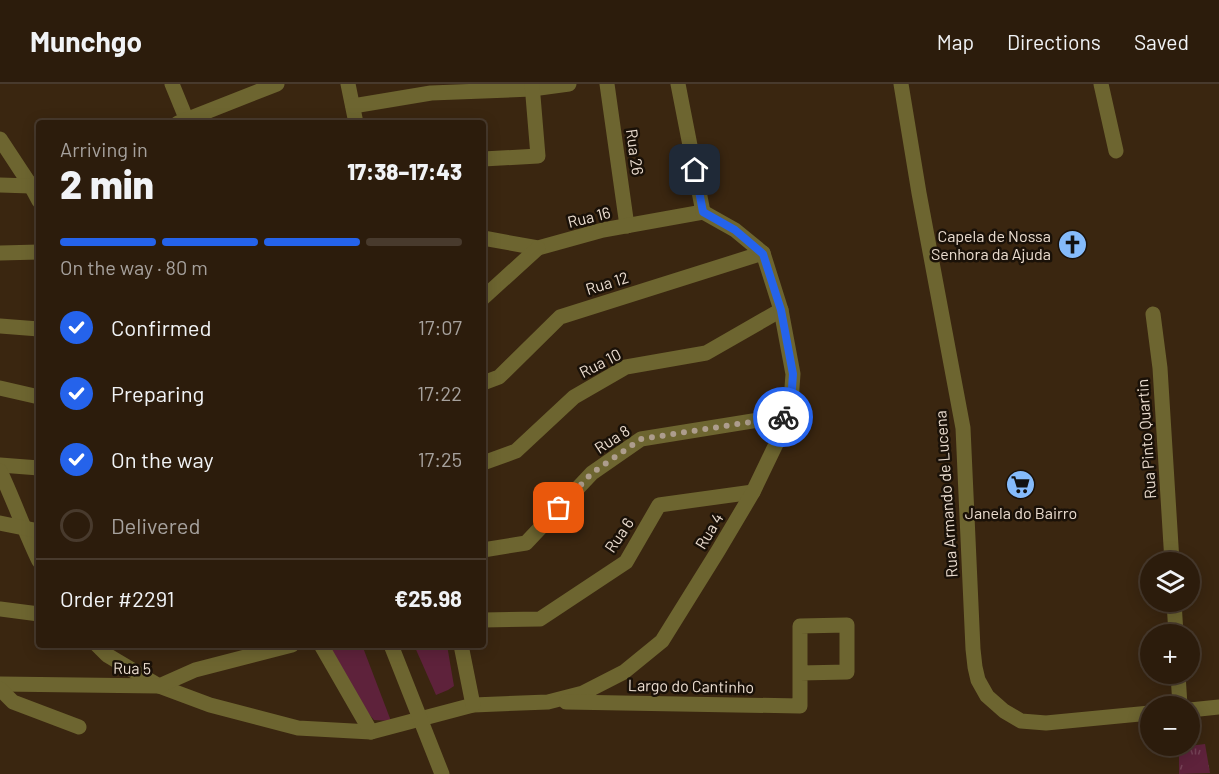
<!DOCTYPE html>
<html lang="en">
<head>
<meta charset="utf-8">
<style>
	:root { --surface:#2c1c0c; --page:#38291a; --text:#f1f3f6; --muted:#a6a19d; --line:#483a2d; --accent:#2563eb }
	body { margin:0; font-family:Barlow,sans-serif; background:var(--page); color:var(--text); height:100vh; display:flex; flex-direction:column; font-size:22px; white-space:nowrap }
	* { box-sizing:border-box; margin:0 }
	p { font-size:20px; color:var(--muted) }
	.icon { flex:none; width:33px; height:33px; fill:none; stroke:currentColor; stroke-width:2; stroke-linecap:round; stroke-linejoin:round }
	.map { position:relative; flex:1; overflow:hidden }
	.panel { position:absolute; left:36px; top:36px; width:450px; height:528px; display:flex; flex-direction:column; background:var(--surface); border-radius:6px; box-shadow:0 3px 15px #0003,0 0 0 2px var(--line) }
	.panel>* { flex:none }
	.controls { position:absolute; left:1140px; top:468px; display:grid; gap:12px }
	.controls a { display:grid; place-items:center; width:60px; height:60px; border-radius:50%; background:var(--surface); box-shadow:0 3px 15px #0003,0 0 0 2px var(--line); font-size:30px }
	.pin { position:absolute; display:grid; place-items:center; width:51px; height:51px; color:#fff; margin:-26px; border-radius:12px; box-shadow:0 3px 9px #0006 }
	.courier { position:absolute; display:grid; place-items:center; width:60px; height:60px; margin:-30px; border:4px solid #2563eb; border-radius:50%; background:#fff; color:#222; box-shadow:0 2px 8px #0007 }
	.headline em { font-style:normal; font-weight:800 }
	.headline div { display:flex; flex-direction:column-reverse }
	.headline { display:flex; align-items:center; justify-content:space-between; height:102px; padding:0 24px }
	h1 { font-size:39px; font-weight:800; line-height:45px }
	.bar { display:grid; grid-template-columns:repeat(4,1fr); gap:9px 6px; align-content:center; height:72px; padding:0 24px }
	.bar i { height:8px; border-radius:4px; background:var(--line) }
	.bar .selected { background:var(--accent) }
	.bar p { grid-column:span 4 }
	.line { display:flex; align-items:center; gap:15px; padding:0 24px; border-top:2px solid var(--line) }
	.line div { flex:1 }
	ol { padding:0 24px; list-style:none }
	li { display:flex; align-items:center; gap:18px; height:66px }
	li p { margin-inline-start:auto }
	li .icon { padding:6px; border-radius:50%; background:var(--accent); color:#fff; stroke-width:4 }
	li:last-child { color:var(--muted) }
	li i { width:33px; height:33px; border:3px solid var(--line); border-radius:50% }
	header { display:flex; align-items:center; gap:36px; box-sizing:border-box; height:84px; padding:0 30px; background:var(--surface); border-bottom:2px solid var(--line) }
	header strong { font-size:28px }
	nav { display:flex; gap:33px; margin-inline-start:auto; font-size:21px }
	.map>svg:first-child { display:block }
	.grass { fill:url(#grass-tufts) }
	.park { fill:#5e223b }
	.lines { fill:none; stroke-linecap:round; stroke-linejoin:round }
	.street { stroke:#6d6530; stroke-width:15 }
	.done { stroke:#ad9d8d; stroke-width:6; stroke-dasharray:0 10.8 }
	.route { stroke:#2563eb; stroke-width:8 }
	.labels { text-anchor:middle; stroke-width:5; stroke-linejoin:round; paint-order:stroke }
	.street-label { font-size:16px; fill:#ebddd0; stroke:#1a1108 }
	.poi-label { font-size:16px; fill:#ebddd0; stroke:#1a1108; text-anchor:end }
</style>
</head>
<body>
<header>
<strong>Munchgo</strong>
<nav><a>Map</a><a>Directions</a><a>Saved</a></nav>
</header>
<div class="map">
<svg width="1219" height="690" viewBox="0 0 1219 690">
	<defs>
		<pattern id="grass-tufts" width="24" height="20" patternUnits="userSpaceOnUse" patternTransform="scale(1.5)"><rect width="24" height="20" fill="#5e223b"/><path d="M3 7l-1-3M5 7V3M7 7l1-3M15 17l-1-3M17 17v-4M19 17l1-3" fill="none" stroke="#754256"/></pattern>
	</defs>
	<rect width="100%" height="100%" fill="#3a2610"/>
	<polygon class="grass" points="1205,660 1210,689 1179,690 1179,665 1189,662"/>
	<g class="park">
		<polygon points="325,561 362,561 391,637 374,636 361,621"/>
		<polygon points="414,561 447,561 454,602 448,606 436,611"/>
	</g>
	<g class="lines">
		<g class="street">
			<polyline points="172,0 188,39"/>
			<polyline points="348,0 356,39"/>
			<polyline points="607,0 627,142"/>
			<polyline points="678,0 703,128"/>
			<polyline points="901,0 919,109 963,344 973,565 975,583 978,596 987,612 1004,627 1021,637 1046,639 1150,629"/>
			<polyline points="1101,0 1116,67"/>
			<polyline points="353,22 431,9 532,5 569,0"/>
			<polyline points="178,39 277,0"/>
			<polyline points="0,55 31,102 39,117"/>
			<polyline points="483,75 538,72 532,0"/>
			<polyline points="0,101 31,102 38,99"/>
			<polyline points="483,154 538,164 603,146 703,128"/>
			<polyline points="0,169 39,168"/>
			<polyline points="483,214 538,164"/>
			<polyline points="1153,230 1160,284 1172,478"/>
			<polyline points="0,242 39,245"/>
			<polyline points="483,299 499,293 560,233 763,169"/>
			<polyline points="0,304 39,313"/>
			<polyline points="483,379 516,367 574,313 626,283 706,269 781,226"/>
			<polyline points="0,381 39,384"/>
			<path d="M 0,387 C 14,417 25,448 39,477"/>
			<polyline points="0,439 39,447"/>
			<polyline points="483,466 526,459 592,389 641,355 790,331"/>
			<polyline points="1174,518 1176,550"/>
			<polyline points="0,525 39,530"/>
			<polyline points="483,536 540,535 626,478 659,421 753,408"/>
			<polyline points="97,561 107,571 159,602 210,621 298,644 371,648 473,621 548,618 583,609 624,588 662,557 718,467 753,408 790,331 793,290 781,226 763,169 735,146 703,128"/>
			<polyline points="321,561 371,648"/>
			<polyline points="391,561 442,690"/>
			<polyline points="461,561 473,621"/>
			<polyline points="1178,590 1180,622"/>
			<polyline points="0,600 159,602 195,586 292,561"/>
			<polyline points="0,605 13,618 79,643"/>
			<polyline points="566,618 800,622 800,542 847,541 847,588 800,589"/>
			<polyline points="1190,626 1219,623"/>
		</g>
	</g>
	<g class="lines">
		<polyline class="done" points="559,424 592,389 641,355 783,333"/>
		<polyline class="route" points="695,86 703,128 735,146 763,170 781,226 793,290 790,332 783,333"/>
	</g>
	<defs>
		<symbol id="church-disc" viewBox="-11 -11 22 22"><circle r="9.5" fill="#85bbfb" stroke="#1a1108"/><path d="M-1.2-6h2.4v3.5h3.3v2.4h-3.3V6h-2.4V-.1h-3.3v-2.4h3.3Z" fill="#111"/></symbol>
		<symbol id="supermarket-disc" viewBox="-11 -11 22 22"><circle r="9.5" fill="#85bbfb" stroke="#1a1108"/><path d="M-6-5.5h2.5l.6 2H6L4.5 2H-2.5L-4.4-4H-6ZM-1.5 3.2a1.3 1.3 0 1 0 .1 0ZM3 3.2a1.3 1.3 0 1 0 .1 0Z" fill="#111"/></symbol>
	</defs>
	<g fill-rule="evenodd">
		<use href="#church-disc" x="1056" y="144" width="33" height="33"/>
		<use href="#supermarket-disc" x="1004" y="384" width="33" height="33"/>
	</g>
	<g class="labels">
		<g class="street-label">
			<text transform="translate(635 68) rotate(82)" y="6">Rua 26</text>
			<text transform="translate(589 133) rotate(-14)" y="6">Rua 16</text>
			<text transform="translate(607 199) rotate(-17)" y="6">Rua 12</text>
			<text transform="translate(600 279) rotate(-27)" y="6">Rua 10</text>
			<text transform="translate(612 355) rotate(-33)" y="6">Rua 8</text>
			<text transform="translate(1146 355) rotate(-94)" y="6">Rua Pinto Quartin</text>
			<text transform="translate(946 410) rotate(-94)" y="6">Rua Armando de Lucena</text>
			<text transform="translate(709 447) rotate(-59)" y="6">Rua 4</text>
			<text transform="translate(619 451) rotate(-56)" y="6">Rua 6</text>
			<text transform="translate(132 584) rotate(1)" y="6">Rua 5</text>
			<text transform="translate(691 602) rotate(1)" y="6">Largo do Cantinho</text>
		</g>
		<g class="poi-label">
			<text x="1051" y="158">Capela de Nossa<tspan x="1051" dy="18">Senhora da Ajuda</tspan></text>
			<text x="1021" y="435" text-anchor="middle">Janela do Bairro</text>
		</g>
	</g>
</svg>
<div class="controls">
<a><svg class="icon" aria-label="layers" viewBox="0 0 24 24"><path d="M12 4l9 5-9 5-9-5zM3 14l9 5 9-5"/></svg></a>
<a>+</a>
<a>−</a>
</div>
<div class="pin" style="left:559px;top:424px;background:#ea580c"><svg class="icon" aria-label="bag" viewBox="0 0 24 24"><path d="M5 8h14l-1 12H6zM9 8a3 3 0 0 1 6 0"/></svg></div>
<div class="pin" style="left:695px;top:86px;background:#1f2937"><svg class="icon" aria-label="home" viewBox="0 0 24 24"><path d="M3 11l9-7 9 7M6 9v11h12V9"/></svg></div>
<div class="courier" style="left:783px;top:333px"><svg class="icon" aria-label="bike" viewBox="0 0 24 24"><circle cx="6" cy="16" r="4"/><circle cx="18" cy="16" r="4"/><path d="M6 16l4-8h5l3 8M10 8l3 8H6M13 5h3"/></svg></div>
<section class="panel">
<div class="headline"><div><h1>2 min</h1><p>Arriving in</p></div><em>17:38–17:43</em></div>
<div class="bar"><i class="selected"></i><i class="selected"></i><i class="selected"></i><i></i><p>On the way · 80 m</p></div>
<ol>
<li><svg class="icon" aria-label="check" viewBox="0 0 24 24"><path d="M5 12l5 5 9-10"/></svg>Confirmed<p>17:07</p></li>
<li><svg class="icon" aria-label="check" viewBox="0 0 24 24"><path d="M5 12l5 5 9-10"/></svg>Preparing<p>17:22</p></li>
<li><svg class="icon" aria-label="check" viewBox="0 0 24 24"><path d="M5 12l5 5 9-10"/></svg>On the way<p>17:25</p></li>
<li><i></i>Delivered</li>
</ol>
<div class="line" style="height:78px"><div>Order #2291</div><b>€25.98</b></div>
</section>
</div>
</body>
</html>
